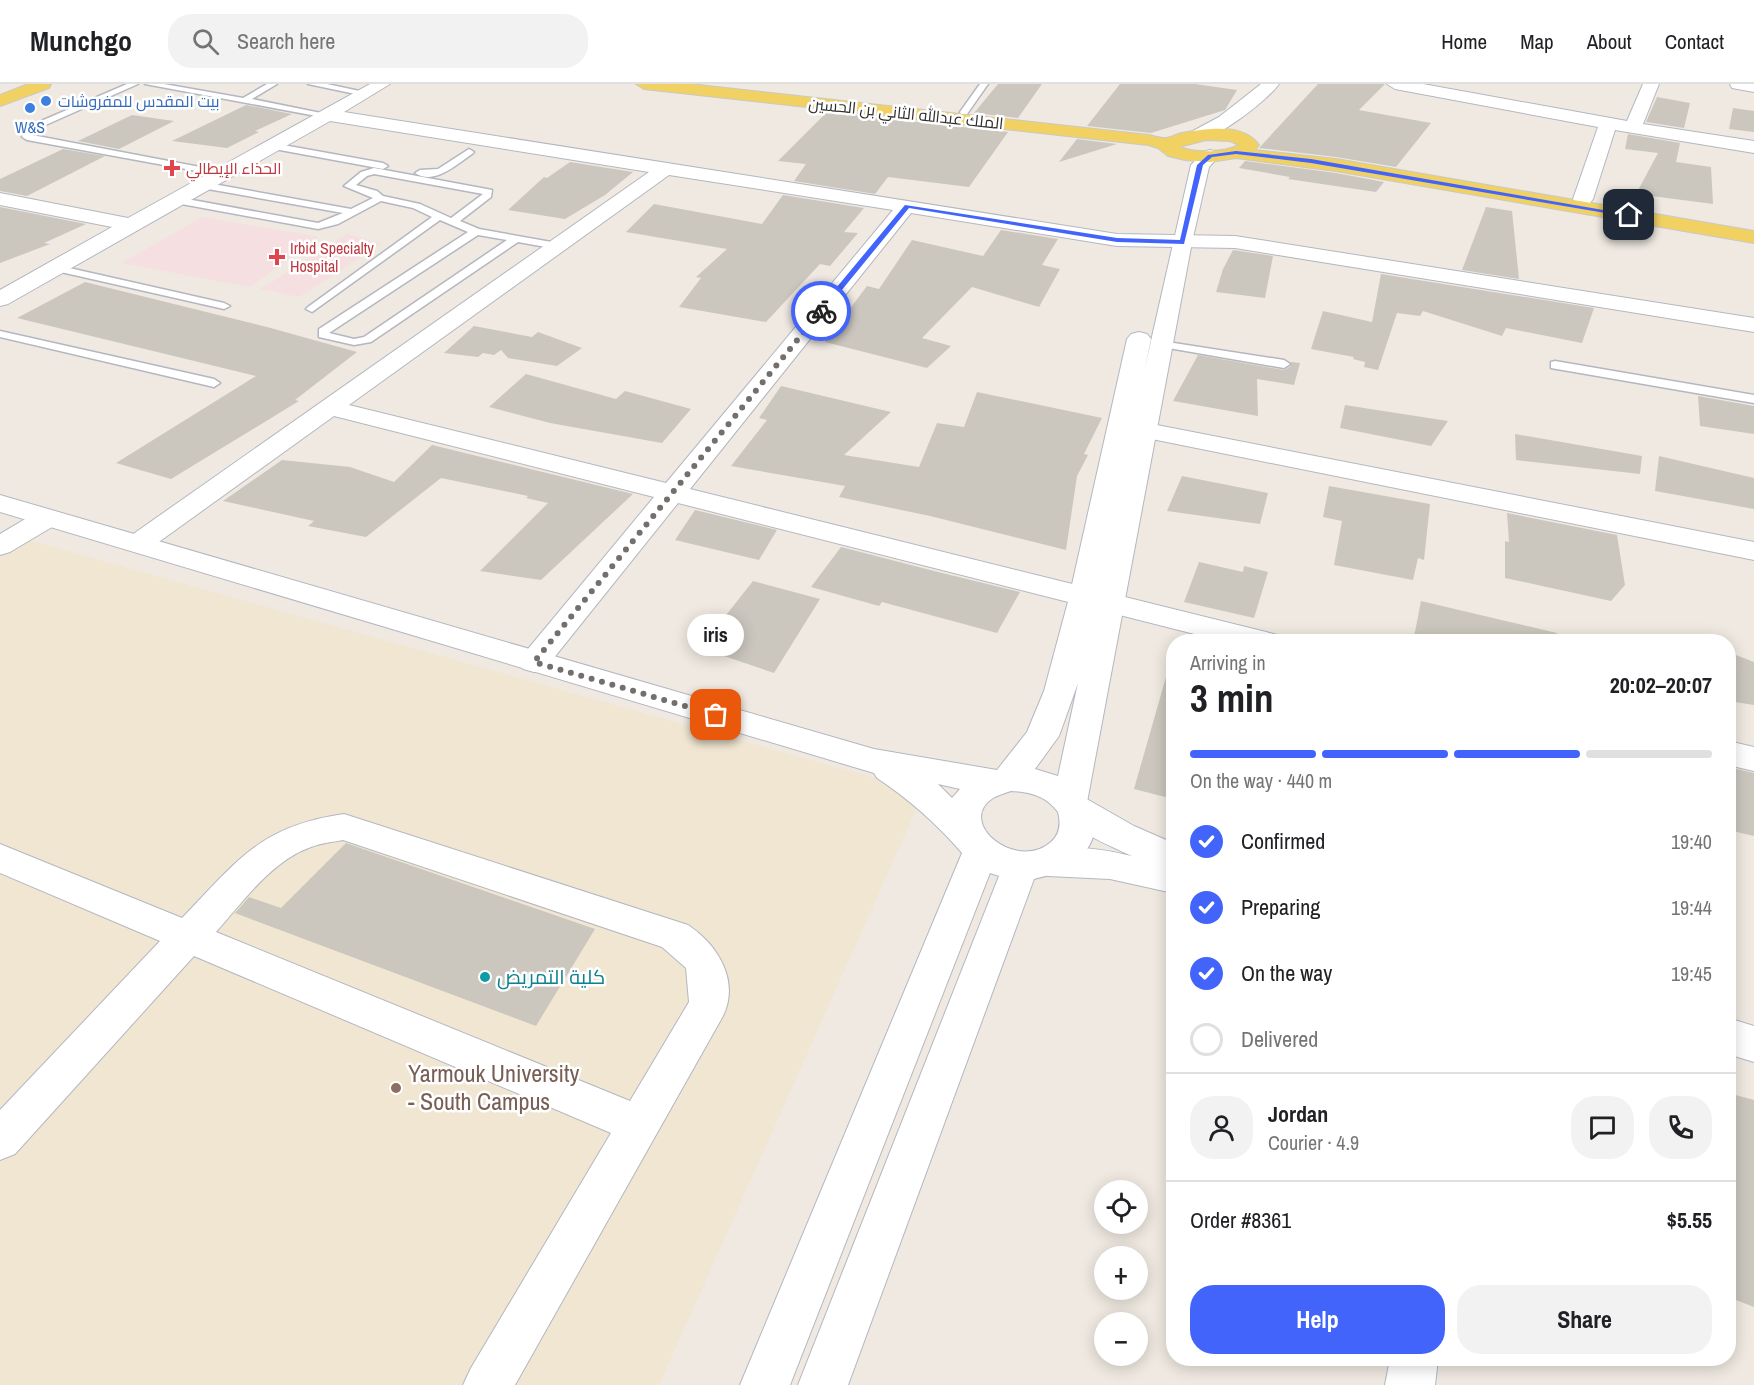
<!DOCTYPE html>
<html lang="en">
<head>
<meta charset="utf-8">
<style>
	:root { --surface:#fff; --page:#f2f2f2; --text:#202124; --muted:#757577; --line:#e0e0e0; --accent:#4264fb }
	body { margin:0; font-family:"Archivo Narrow",Cairo,sans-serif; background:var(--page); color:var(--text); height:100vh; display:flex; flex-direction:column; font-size:22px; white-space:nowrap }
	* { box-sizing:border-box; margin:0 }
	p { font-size:20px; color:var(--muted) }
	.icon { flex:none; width:33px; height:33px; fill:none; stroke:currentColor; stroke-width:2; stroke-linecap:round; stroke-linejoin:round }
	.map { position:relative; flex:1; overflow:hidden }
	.sheet { position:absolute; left:1166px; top:550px; width:570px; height:732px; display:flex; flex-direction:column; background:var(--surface); border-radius:24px; box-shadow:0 3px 15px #0003 }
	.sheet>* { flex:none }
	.tools { position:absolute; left:1094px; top:1096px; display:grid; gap:12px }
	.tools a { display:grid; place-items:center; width:54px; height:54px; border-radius:50%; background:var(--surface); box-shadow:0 3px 15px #0003; font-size:30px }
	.pin { position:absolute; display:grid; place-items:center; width:51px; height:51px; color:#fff; margin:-26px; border-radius:12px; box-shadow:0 3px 9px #0006 }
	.courier { position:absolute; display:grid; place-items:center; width:60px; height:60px; margin:-30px; border:4px solid #4264fb; border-radius:50%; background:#fff; color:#222; box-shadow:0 2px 8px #0007 }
	.bubble { position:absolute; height:42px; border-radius:21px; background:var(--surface); box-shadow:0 3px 15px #0003; font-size:20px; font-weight:700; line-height:42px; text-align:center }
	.head em { font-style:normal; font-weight:700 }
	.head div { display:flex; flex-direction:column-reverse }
	.head { display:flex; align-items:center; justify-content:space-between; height:102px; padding:0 24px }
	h1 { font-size:39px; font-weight:700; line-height:45px }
	.bar { display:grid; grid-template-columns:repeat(4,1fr); gap:9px 6px; align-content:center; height:72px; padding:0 24px }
	.bar i { height:8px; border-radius:4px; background:var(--line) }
	.bar .selected { background:var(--accent) }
	.bar p { grid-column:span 4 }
	.line { display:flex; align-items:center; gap:15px; padding:0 24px; border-top:2px solid var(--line) }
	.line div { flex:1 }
	.round { display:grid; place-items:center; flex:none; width:63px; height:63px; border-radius:24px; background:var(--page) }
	ol { padding:0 24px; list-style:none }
	li { display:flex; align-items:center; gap:18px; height:66px }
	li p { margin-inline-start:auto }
	li .icon { padding:6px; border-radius:50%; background:var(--accent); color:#fff; stroke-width:4 }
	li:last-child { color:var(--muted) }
	li i { width:33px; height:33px; border:3px solid var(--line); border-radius:50% }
	.cta { display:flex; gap:12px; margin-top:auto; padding:12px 24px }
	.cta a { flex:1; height:69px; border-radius:24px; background:var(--accent); color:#fff; font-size:24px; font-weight:700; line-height:69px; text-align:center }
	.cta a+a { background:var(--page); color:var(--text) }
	header { display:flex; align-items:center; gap:36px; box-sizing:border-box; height:84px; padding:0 30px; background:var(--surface); border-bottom:2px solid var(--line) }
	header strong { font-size:28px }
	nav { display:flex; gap:33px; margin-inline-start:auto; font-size:21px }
	.search { width:420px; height:54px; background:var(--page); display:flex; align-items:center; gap:15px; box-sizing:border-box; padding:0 21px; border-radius:24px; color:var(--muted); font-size:22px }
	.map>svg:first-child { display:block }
	.education { fill:#f0e6d1 }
	.medical { fill:#f5dfe0 }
	.building { fill:#cbc7bf }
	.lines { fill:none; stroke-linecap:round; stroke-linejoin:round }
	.lane-casing { stroke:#b4b7c1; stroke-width:3 }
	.street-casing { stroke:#b4b7c1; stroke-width:2 }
	.secondary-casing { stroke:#b4b7c1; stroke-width:2 }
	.primary-casing { stroke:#c9c9c9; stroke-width:2 }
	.lane { fill:#fff; fill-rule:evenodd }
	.street { fill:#fff; fill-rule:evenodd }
	.secondary { fill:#fff; fill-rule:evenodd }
	.primary { fill:#f2d163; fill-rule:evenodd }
	.route { fill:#4264fb }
	.done { stroke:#726f6d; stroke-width:6; stroke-dasharray:0 10.8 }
	.shop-dot { fill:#3f7fe0; stroke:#fff; stroke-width:2 }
	.health-dot { fill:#e0444e; stroke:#fff; stroke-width:2 }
	.culture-dot { fill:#0f9aa8; stroke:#fff; stroke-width:2 }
	.education-dot { fill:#8d6e63; stroke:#fff; stroke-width:2 }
	.labels { text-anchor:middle; stroke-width:5; stroke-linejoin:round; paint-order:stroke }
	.far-shop-label { font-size:16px; fill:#366cbe; stroke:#fff; text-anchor:start }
	.far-street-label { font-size:16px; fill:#2e2e2e; stroke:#fff }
	.far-health-label { font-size:16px; fill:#be3a42; stroke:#fff; text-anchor:start }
	.culture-label { font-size:20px; fill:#0d838f; stroke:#fff; text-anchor:start }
	.near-education-label { font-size:24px; fill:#785e54; stroke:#fff; text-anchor:start }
</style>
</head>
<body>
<header>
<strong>Munchgo</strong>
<div class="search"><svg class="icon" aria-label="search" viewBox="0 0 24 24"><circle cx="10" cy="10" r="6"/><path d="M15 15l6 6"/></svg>Search here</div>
<nav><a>Home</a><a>Map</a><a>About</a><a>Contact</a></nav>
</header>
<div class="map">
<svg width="1754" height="1301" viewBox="0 0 1754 1301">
	<rect width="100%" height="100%" fill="#efe9e1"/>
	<polygon class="education" points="0,448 924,708 659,1301 0,1301"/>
	<g class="medical">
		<polygon points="202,133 319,153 250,203 122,179"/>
		<polygon points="347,150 381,160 299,213 261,205"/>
	</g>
	<g class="building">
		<polygon points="998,0 1042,0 1018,34 974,29"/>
		<polygon points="1120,0 1195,0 1237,6 1225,26 1151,49 1087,42"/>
		<polygon points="1318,0 1385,0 1359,26 1431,39 1396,83 1336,73 1259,64"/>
		<polygon points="1657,13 1690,19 1684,44 1646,38"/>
		<polygon points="246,21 292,30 255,47 259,48 227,64 172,57"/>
		<polygon points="1733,24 1754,27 1754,48 1729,45"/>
		<polygon points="827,28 1008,48 969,103 888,93 875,110 794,97 806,80 778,77"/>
		<polygon points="132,31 174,37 119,65 78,57"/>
		<polygon points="1628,50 1680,59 1676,78 1711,83 1713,120 1636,110 1658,69 1625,65"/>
		<polygon points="1077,55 1117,60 1059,78"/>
		<polygon points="63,65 105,72 27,112 0,107 0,95"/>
		<polygon points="1245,77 1336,89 1384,98 1376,108 1288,95 1290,93 1239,84"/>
		<polygon points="570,78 633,88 605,111 565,135 508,126 544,93 547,94"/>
		<polygon points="783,111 864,124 844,148 858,149 830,182 820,180 766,238 679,223 701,194 696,193 727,165 626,148 654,120 762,140"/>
		<polygon points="0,123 86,140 44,159 50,160 0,179"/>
		<polygon points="1486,123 1512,127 1519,195 1462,186"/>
		<polygon points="1001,146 1058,155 1042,181 1060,185 1039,223 972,203 922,254 951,262 927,284 825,258 867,202 879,205 912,156 983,172"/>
		<polygon points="1233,166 1273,172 1265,214 1216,208 1223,185"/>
		<polygon points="1381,190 1594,224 1582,259 1506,244 1502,252 1423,227 1420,232 1397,229 1378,286 1364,283 1365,278 1353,275 1354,273 1311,265 1323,227 1372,238"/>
		<polygon points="85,198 267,243 357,268 295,316 299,317 171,395 116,379 256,292 17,234"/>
		<polygon points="474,242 532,253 538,248 582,264 557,282 508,274 501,266 494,271 483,269 478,273 444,269"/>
		<polygon points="1198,271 1284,286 1291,282 1291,278 1300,279 1294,301 1257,295 1258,332 1173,317"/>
		<polygon points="526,290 616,315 625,307 691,325 662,359 550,339 489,323"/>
		<polygon points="781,302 891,328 844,371 919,383 937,339 964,343 977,308 1102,334 1084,370 1088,371 1077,392 1066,466 930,432 839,413 845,402 731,382 767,336 759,334"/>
		<polygon points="1698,312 1754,322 1754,350 1700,342"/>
		<polygon points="1345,321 1364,324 1448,337 1431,362 1340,344"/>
		<polygon points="1515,350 1642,372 1640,390 1516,376"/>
		<polygon points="432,361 633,410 541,496 480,487 548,419 526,414 528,412 441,394 366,453 308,442 314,437 223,417 282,376 350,383 394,398"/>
		<polygon points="1659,372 1754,394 1754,425 1655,407"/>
		<polygon points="1182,392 1268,409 1260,440 1167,427"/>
		<polygon points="1329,402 1430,420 1424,476 1418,474 1413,496 1334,481 1342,437 1323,433"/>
		<polygon points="695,426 777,446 759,476 675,456"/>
		<polygon points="1507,429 1617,451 1625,501 1611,517 1505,494 1505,457 1509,458"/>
		<polygon points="841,463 934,487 1020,508 997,549 882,518 879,522 811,503"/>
		<polygon points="1199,478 1243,488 1244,482 1268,488 1254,534 1184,518"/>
		<polygon points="753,497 820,515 774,589 700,564"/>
		<polygon points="1421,517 1557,549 1556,558 1413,558"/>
		<polygon points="1728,568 1754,578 1754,621 1728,617"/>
		<polygon points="1166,593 1173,594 1173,715 1134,705"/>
		<polygon points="1728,683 1754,689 1754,752 1728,746"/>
		<polygon points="346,759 595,845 536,942 235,829 249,813 281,824"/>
		<polygon points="1728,1009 1754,1016 1754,1223 1728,1213"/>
	</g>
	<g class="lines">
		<defs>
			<g id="lane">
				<polygon points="127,0 138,0 32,47 32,51 221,87 224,88 224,92 27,56 22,53 25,44"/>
				<polygon points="145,0 164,0 243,14 267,0 277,0 252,15 331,31 327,34"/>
				<polygon points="308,0 327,0 369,9 365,12"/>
				<polygon points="980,0 988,0 967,30 961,30 960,28"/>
				<polygon points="272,59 383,79 388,82 383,85 269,64 269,60"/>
				<path d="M 469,65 L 474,68 L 472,70 C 457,80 434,102 415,89 L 420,86 L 438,85 Z"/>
				<path d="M 374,84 L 492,106 L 491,113 L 460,137 L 479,145 L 557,159 L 562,162 L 557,165 L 518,158 L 371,258 L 354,261 L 319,253 L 319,245 L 468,148 L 440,136 L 312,228 L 306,225 L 308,223 L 432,133 L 413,124 L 381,117 L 338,140 L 318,145 L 176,119 L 171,116 L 176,113 L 318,139 L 343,129 L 202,104 L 197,101 L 202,98 L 351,125 L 373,114 L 344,102 L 361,88 ZM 374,90 L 483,110 L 451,134 L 420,120 L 383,112 L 377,107 L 356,101 L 367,92 ZM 478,151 L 507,156 L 364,253 L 354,255 L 329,249 Z"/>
				<polygon points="56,181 224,219 230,222 224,225 52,186 52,182"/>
				<polygon points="0,247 214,295 220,299 214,303 0,253"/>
				<polygon points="1161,257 1284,276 1290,280 1284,284 1157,262 1157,258"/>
				<polygon points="1555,277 1754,311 1754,319 1551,284 1551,278"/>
			</g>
			<g id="street">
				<path d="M 370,0 L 390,0 L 344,28 L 1117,150 L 1235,152 L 1754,234 L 1754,248 L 1235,164 L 1117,162 L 911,129 L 690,405 L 1266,548 L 1277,551 L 1281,558 L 1226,558 L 678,419 L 545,585 L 534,588 L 523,585 L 518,578 L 523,571 L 654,413 L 334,332 L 149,465 L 139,468 L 129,465 L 125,459 L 129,453 L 649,88 L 330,37 L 8,220 L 0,222 L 0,206 L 112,143 L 0,121 L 0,109 L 128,134 ZM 669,91 L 893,126 L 666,399 L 349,321 Z"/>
				<polygon points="1387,0 1423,0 1627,37 1643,0 1659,0 1643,40 1754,57 1754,69 1615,46 1593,115 1590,119 1576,119 1573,115 1598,43 1395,5"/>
				<polygon points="1730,0 1754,0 1754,8 1732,4"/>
				<polygon points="1121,334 1754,458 1754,476 1112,347 1108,342 1112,337"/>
				<polygon points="47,426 57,428 61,434 57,440 10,468 0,471 0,450 37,428"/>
				<polygon points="1728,657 1754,663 1754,687 1728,681"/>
				<path d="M 1073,710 L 1085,714 L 1134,742 L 1173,759 L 1173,809 L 1110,795 L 1048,792 L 1035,788 L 1030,778 L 1035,768 C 1064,759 1103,765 1132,772 C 1110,762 1067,744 1056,723 L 1061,714 Z"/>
				<path d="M 344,730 L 688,841 C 718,861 740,897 723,932 L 515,1301 L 463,1301 L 471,1284 L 611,1049 L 194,872 L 15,1070 L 0,1076 L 0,1026 L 160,857 L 0,789 L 0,760 L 182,834 C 238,776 260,742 344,730 ZM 343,756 L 662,863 L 686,884 L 689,918 L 630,1017 L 216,848 C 243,818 271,777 311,763 C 321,759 333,758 343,756 Z"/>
				<polygon points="1728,934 1754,942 1754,978 1728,970"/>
				<polygon points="1390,1275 1438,1275 1435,1301 1385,1301"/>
			</g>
			<g id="secondary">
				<path d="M 1261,0 L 1279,0 C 1267,17 1211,61 1191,56 L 1188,52 L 1191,48 L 1219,33 Z"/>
				<path d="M 1210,66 L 1217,68 L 1219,72 L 1209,83 L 1192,158 L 1087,718 C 1111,760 1072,787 1034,795 L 848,1301 L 798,1301 L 999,792 L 990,789 L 790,1301 L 740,1301 L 962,769 C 936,739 910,716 877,694 L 874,689 L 0,428 L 0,411 L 874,665 L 997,686 L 1027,648 L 1044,607 L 1069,514 L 1127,255 L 1131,250 L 1139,248 L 1147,250 L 1151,255 L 1144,288 L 1191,81 L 1203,68 ZM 1078,599 L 1058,692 L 1035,685 L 1059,652 ZM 938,700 L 960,705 L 952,714 ZM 1011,707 C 1030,708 1046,712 1058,728 C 1061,740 1060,750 1051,758 C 1017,788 955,739 993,714 C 998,711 1005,709 1011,707 Z"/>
			</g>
			<g id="primary">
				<polygon points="28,0 51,0 49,4 0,22 0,11"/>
				<path d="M 636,0 L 690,0 L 1149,51 C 1153,52 1159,54 1163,54 C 1169,55 1176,50 1182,49 C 1205,45 1243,38 1259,61 L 1255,66 L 1336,75 L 1754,147 L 1754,159 L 1336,87 L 1236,74 L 1210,78 L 1185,76 L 1168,72 L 1158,64 L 1148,61 L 644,5 ZM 1206,56 L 1230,57 L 1239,61 C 1222,69 1196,69 1179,63 Z"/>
			</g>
		</defs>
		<use href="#lane" class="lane-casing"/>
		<use href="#street" class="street-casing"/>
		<use href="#secondary" class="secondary-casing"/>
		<use href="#primary" class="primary-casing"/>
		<use href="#lane" class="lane"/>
		<use href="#street" class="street"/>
		<use href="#secondary" class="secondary"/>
		<use href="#primary" class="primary"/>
	</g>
	<polygon class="route" points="1236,67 1311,75 1632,131 1629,133 1311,79 1236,70 1212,73 1203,81 1184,160 1117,158 909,124 823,229 817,227 905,121 1117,154 1180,156 1197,81 1208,71"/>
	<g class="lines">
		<polyline class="done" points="716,631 534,578 821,227"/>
	</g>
	<g class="shop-dot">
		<circle cx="46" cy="17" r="6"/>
		<circle cx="30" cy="24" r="6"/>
	</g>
	<g class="health-dot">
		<path d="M169 75h6v6h6v6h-6v6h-6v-6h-6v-6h6z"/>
		<path d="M274 164h6v6h6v6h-6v6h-6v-6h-6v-6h6z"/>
	</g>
	<circle class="culture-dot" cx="485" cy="893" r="6"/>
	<circle class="education-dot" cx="396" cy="1004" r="6"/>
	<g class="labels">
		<g class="far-shop-label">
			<text x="58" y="23">بيت المقدس للمفروشات</text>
			<text x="30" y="49" text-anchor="middle">W&amp;S</text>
		</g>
		<g class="far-street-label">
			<text transform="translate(906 29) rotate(6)" y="6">الملك عبدالله الثاني بن الحسين</text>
		</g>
		<g class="far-health-label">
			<text x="186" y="90">الحذاء الإيطالي</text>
			<text x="290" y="170">Irbid Specialty<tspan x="290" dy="18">Hospital</tspan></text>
		</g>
		<g class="culture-label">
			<text x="497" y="900">كلية التمريض</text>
		</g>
		<g class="near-education-label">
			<text x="408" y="998">Yarmouk University<tspan x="408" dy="28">- South Campus</tspan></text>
		</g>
	</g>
</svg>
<div class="tools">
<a><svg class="icon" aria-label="locate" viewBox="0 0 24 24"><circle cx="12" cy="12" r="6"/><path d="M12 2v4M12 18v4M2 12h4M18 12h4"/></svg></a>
<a>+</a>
<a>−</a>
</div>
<div class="pin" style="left:716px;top:631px;background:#ea580c"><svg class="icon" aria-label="bag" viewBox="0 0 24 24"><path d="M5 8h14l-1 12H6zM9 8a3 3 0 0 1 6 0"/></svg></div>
<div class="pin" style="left:1629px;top:131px;background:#1f2937"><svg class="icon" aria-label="home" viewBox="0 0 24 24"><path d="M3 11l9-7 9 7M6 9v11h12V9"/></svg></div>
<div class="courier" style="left:821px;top:227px"><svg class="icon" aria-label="bike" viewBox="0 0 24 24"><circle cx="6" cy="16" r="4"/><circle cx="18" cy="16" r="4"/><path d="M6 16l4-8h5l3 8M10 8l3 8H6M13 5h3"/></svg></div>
<div class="bubble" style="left:687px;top:530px;width:57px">iris</div>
<section class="sheet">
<div class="head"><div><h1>3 min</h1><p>Arriving in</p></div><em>20:02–20:07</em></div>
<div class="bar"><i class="selected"></i><i class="selected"></i><i class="selected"></i><i></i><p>On the way · 440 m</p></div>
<ol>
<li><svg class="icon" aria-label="check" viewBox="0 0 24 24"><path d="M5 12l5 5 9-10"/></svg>Confirmed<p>19:40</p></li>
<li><svg class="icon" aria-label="check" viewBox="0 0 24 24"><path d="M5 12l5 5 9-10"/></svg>Preparing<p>19:44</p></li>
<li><svg class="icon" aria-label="check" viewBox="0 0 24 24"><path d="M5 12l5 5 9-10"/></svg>On the way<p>19:45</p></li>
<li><i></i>Delivered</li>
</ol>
<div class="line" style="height:108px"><a class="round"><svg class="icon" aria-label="person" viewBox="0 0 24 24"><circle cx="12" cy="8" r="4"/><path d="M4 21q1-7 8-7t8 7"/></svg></a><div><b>Jordan</b><p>Courier · 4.9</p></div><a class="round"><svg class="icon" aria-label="chat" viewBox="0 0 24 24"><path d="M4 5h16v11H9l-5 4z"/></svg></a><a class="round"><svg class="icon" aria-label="phone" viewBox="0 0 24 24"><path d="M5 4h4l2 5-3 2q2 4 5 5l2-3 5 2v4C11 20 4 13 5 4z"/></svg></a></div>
<div class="line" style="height:78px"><div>Order #8361</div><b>$5.55</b></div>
<div class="cta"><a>Help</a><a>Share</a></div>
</section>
</div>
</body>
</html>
